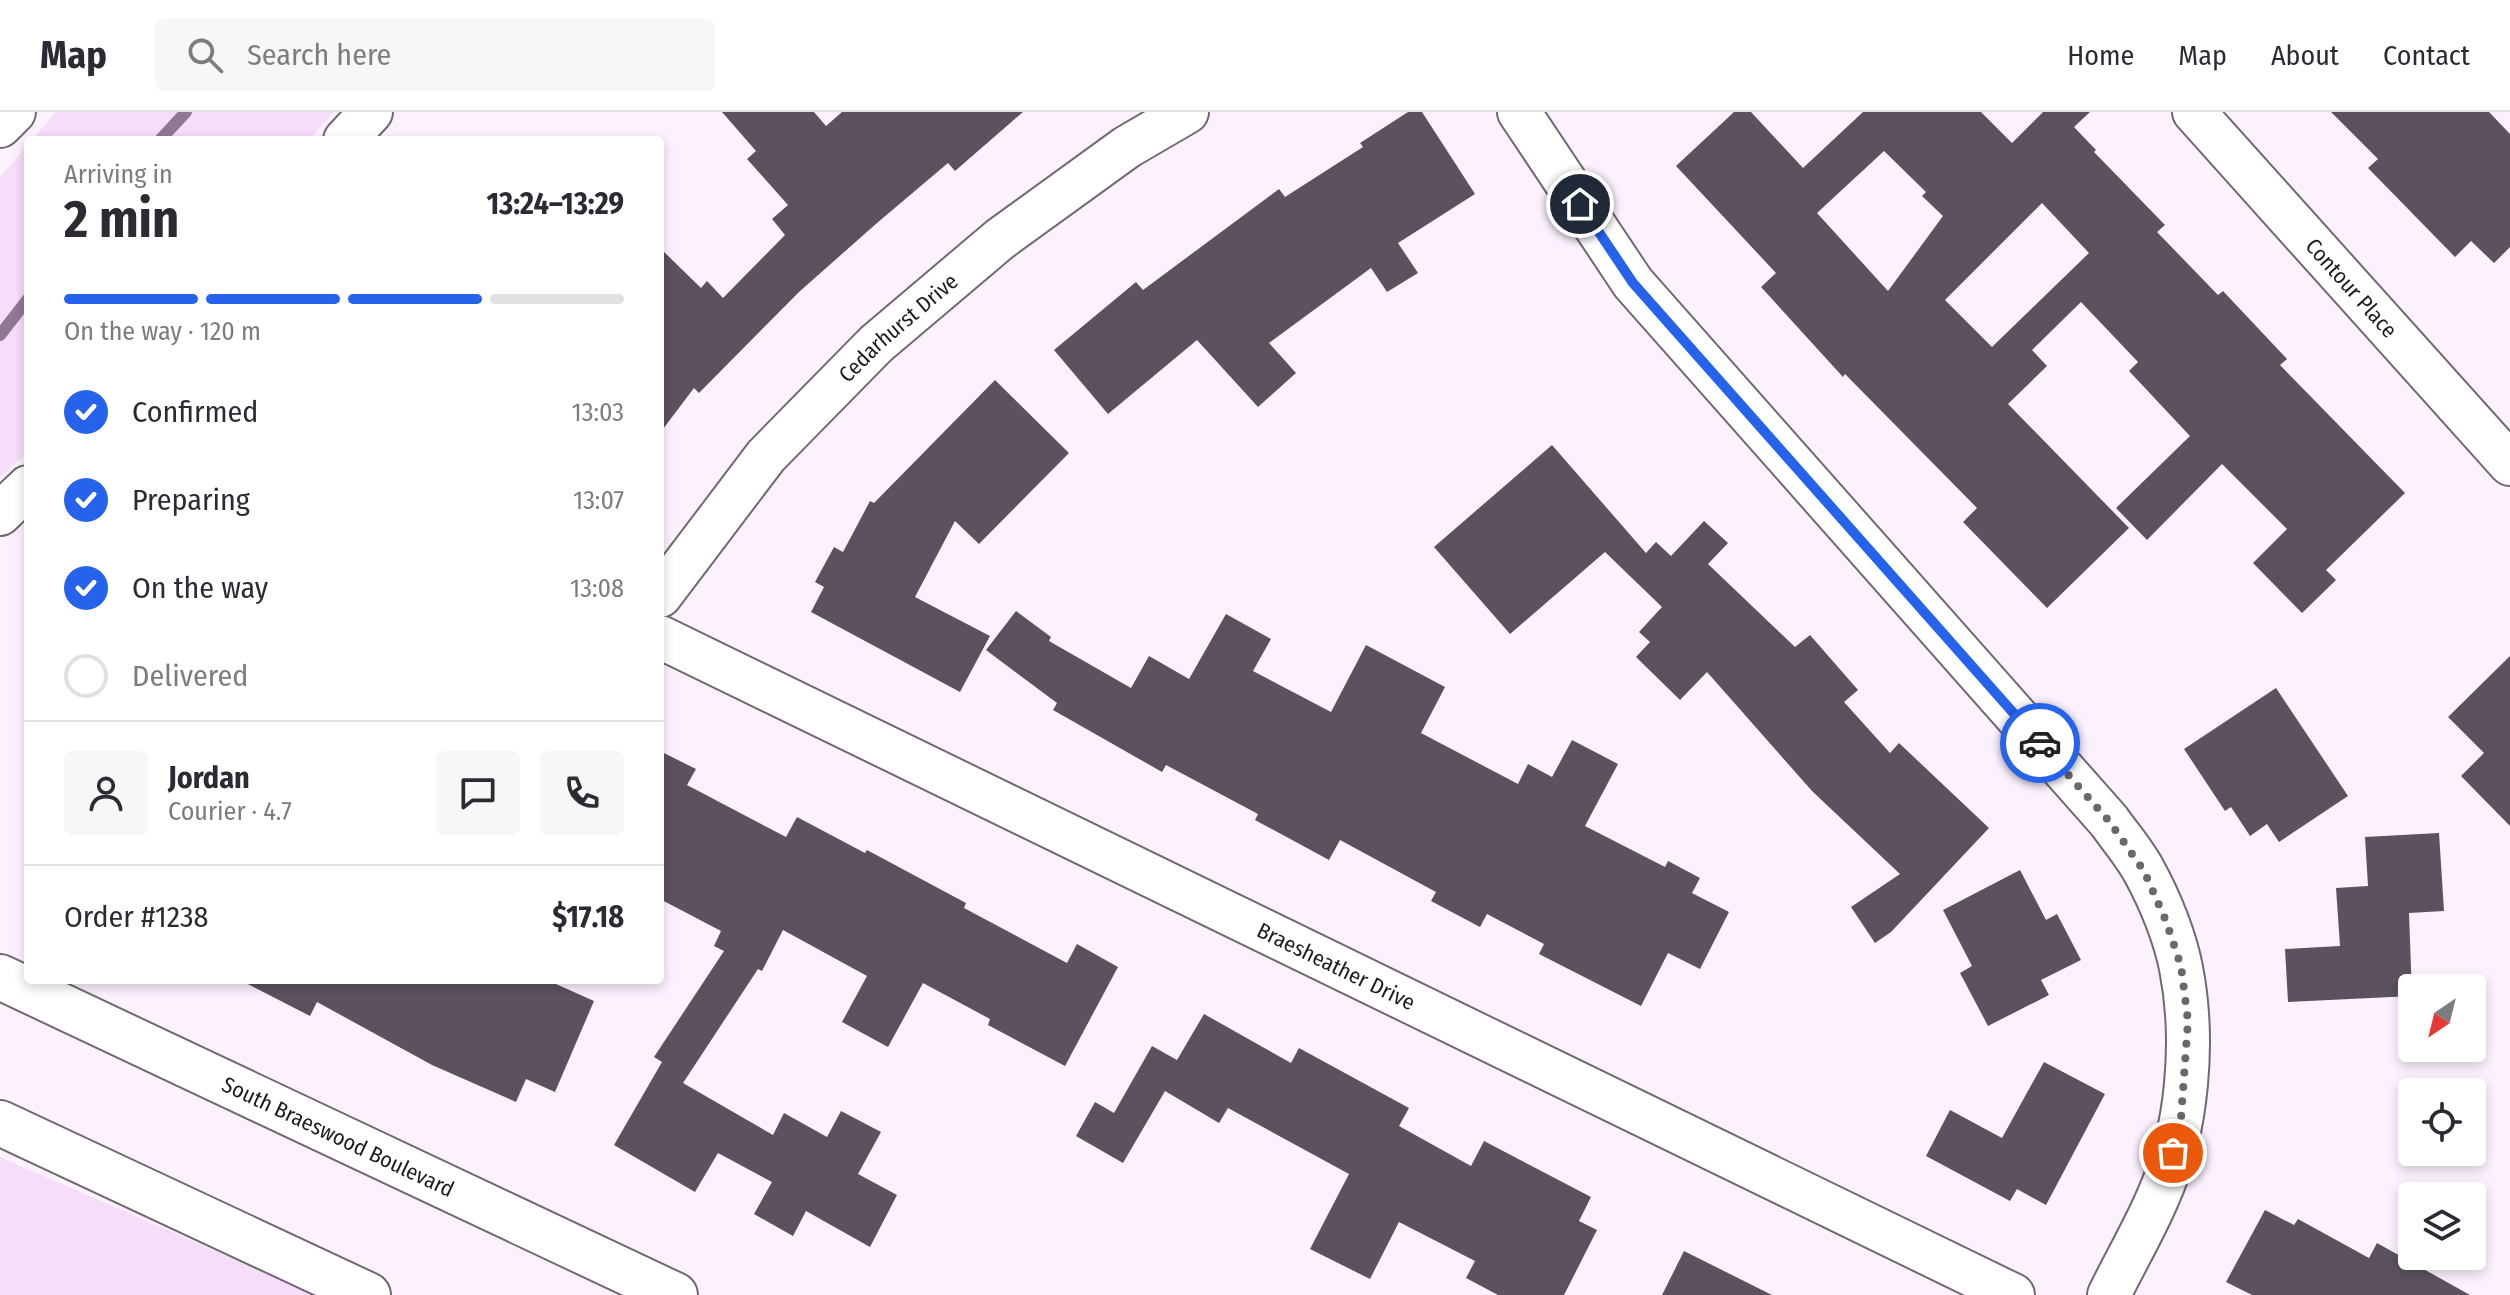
<!DOCTYPE html>
<html lang="en">
<head>
<meta charset="utf-8">
<style>
	:root { --surface:#fff; --page:#f7f7f7; --text:#2b2b33; --muted:#7c7c81; --line:#e1e1e2; --accent:#2563eb }
	body { margin:0; font-family:"Fira Sans Condensed",sans-serif; background:var(--page); color:var(--text); height:100vh; display:flex; flex-direction:column; font-size:30px; white-space:nowrap }
	* { box-sizing:border-box; margin:0 }
	p { font-size:26px; color:var(--muted) }
	.icon { flex:none; width:44px; height:44px; fill:none; stroke:currentColor; stroke-width:2; stroke-linecap:round; stroke-linejoin:round }
	.map { position:relative; flex:1; overflow:hidden }
	.drawer { position:absolute; left:24px; top:24px; width:640px; height:848px; display:flex; flex-direction:column; background:var(--surface); border-radius:8px; box-shadow:0 4px 12px #0003 }
	.drawer>* { flex:none }
	.needle { width:52px; rotate:215deg }
	.tools { position:absolute; left:2398px; top:862px; display:grid; gap:16px }
	.tools a { display:grid; place-items:center; width:88px; height:88px; border-radius:8px; background:var(--surface); box-shadow:0 4px 12px #0003; font-size:40px }
	.pin { position:absolute; display:grid; place-items:center; width:68px; height:68px; color:#fff; margin:-34px; border:4px solid #fff; border-radius:50%; box-shadow:0 2px 8px #0007 }
	.courier { position:absolute; display:grid; place-items:center; width:80px; height:80px; margin:-40px; border:6px solid #2563eb; border-radius:50%; background:#fff; color:#222; box-shadow:0 2px 10px #0007 }
	.summary em { font-style:normal; font-weight:700 }
	.summary div { display:flex; flex-direction:column-reverse }
	.summary { display:flex; align-items:center; justify-content:space-between; height:136px; padding:0 40px }
	h1 { font-size:52px; font-weight:700; line-height:60px }
	.bar { display:grid; grid-template-columns:repeat(4,1fr); gap:12px 8px; align-content:center; height:96px; padding:0 40px }
	.bar i { height:10px; border-radius:6px; background:var(--line) }
	.bar .on { background:var(--accent) }
	.bar p { grid-column:span 4 }
	.line { display:flex; align-items:center; gap:20px; padding:0 40px; border-top:2px solid var(--line) }
	.line div { flex:1 }
	.round { display:grid; place-items:center; flex:none; width:84px; height:84px; border-radius:8px; background:var(--page) }
	ol { padding:0 40px; list-style:none }
	li { display:flex; align-items:center; gap:24px; height:88px }
	li p { margin-inline-start:auto }
	li .icon { padding:8px; border-radius:50%; background:var(--accent); color:#fff; stroke-width:4 }
	li:last-child { color:var(--muted) }
	li i { width:44px; height:44px; border:4px solid var(--line); border-radius:50% }
	header { display:flex; align-items:center; gap:48px; box-sizing:border-box; height:112px; padding:0 40px; background:var(--surface); border-bottom:2px solid var(--line) }
	header strong { font-size:38px }
	nav { display:flex; gap:44px; margin-inline-start:auto; font-size:28px }
	.search { width:560px; height:72px; background:var(--page); display:flex; align-items:center; gap:20px; box-sizing:border-box; padding:0 28px; border-radius:8px; color:var(--muted); font-size:30px }
	.map>svg:first-child { display:block }
	.green { fill:#f6ddfa }
	.lines { fill:none; stroke-linecap:round; stroke-linejoin:round }
	.stream { stroke:#917795; stroke-width:12 }
	.building { fill:#5b525d; fill-rule:evenodd }
	.minor-casing { stroke:#716872; stroke-width:46 }
	.major-casing { stroke:#716872; stroke-width:48 }
	.minor { stroke:#fff; stroke-width:42 }
	.major { stroke:#fff; stroke-width:44 }
	.done { stroke:#6c666d; stroke-width:8; stroke-dasharray:0 14.4 }
	.route { stroke:#2563eb; stroke-width:10 }
	.labels { text-anchor:middle; stroke-width:8; stroke-linejoin:round; paint-order:stroke }
	.street-label { font-size:22px; fill:#1f1b1f; stroke:#fff }
</style>
</head>
<body>
<header>
<strong>Map</strong>
<div class="search"><svg class="icon" aria-label="search" viewBox="0 0 24 24"><circle cx="10" cy="10" r="6"/><path d="M15 15l6 6"/></svg>Search here</div>
<nav><a>Home</a><a>Map</a><a>About</a><a>Contact</a></nav>
</header>
<div class="map">
<svg width="2510" height="1183" viewBox="0 0 2510 1183">
	<rect width="100%" height="100%" fill="#fcf2fe"/>
	<g class="green">
		<polygon points="56,0 334,0 309,28 32,28"/>
		<polygon points="28,33 28,340 0,365 0,65"/>
		<polygon points="0,1045 316,1183 0,1183"/>
	</g>
	<g class="lines">
		<g class="stream">
			<polyline points="160,28 186,0"/>
			<polyline points="0,223 28,187"/>
		</g>
	</g>
	<g class="building">
		<polygon points="722,0 814,0 826,14 842,0 1023,0 955,59 948,51 877,111 799,180 699,281 694,276 660,321 660,136 701,176 707,169 723,186 785,123 772,107 788,93 747,47 756,39"/>
		<polygon points="1408,0 1422,0 1475,82 1398,131 1418,161 1387,180 1371,156 1269,231 1296,261 1258,295 1197,228 1108,302 1054,238 1136,170 1143,178 1279,77 1285,85 1363,35 1360,31"/>
		<path d="M 1734,0 L 1751,0 L 1803,56 L 1863,0 L 1981,0 L 2012,31 L 2043,0 L 2090,0 L 2074,15 L 2096,38 L 2094,40 L 2165,113 L 2157,120 L 2218,183 L 2223,179 L 2287,247 L 2280,253 L 2405,381 L 2326,458 L 2336,468 L 2302,501 L 2253,451 L 2287,417 L 2222,352 L 2147,428 L 2116,396 L 2190,324 L 2129,259 L 2138,250 L 2081,190 L 2032,238 L 2047,254 L 2008,292 L 2129,416 L 2047,496 L 1963,410 L 1977,396 L 1845,262 L 1843,265 L 1761,175 L 1776,161 L 1676,54 ZM 1884,39 L 1926,80 L 1922,84 L 1943,104 L 1888,179 L 1817,101 ZM 2042,91 L 2089,141 L 1992,235 L 1945,188 Z"/>
		<polygon points="2331,0 2489,0 2510,22 2510,135 2494,151 2471,129 2455,145 2368,56 2378,47"/>
		<polygon points="995,268 1069,341 979,432 955,409 915,485 990,524 960,580 811,500 824,475 815,470 834,435 843,440 870,389 874,391"/>
		<polygon points="1552,333 1646,441 1656,430 1671,444 1704,409 1728,431 1708,452 1795,535 1810,523 1858,578 1844,590 1890,641 1899,631 1989,716 1891,820 1875,831 1851,795 1900,762 1812,679 1707,560 1680,588 1636,545 1650,530 1639,520 1662,495 1605,440 1510,522 1434,435"/>
		<polygon points="1016,499 1051,525 1049,529 1131,576 1149,544 1189,567 1226,502 1271,527 1253,559 1331,600 1366,533 1445,575 1421,621 1518,672 1528,652 1552,665 1572,628 1618,652 1585,714 1665,755 1668,749 1700,766 1692,781 1729,800 1700,857 1668,841 1641,894 1539,842 1544,832 1487,802 1480,815 1431,789 1436,780 1340,728 1329,748 1255,708 1258,702 1166,653 1162,660 1053,598 1057,591 986,538"/>
		<polygon points="2510,544 2510,714 2461,664 2484,641 2448,605"/>
		<polygon points="2276,576 2348,684 2279,730 2267,712 2250,724 2231,695 2225,699 2184,637"/>
		<polygon points="660,639 696,657 687,673 786,725 797,705 865,741 867,738 966,791 964,796 1067,851 1077,832 1118,855 1065,954 988,913 990,907 923,871 888,935 842,910 867,864 783,818 762,859 758,857 683,971 773,1023 784,1001 827,1025 841,999 881,1020 858,1062 897,1083 870,1135 806,1099 793,1124 754,1102 772,1070 718,1041 695,1080 614,1033 662,950 654,945 724,839 714,834 721,819 660,787"/>
		<polygon points="2439,721 2444,799 2409,801 2412,884 2288,890 2285,837 2340,834 2336,776 2368,774 2365,725"/>
		<polygon points="2020,758 2046,808 2057,802 2081,848 2041,868 2049,883 1988,914 1960,861 1972,854 1943,798"/>
		<polygon points="240,868 547,868 594,889 555,980 526,967 516,990 432,953 317,890 310,904"/>
		<polygon points="1204,902 1291,951 1299,936 1409,996 1399,1014 1471,1054 1484,1029 1591,1085 1579,1109 1597,1118 1564,1183 1498,1183 1466,1166 1475,1149 1399,1110 1370,1167 1310,1137 1349,1062 1228,996 1219,1011 1165,979 1123,1051 1076,1024 1095,990 1114,1001 1152,934 1177,948"/>
		<polygon points="2044,950 2105,982 2046,1093 2017,1077 2010,1089 1926,1044 1950,998 2002,1026"/>
		<polygon points="2265,1098 2294,1113 2298,1107 2369,1146 2377,1131 2470,1183 2252,1183 2226,1170"/>
		<polygon points="1684,1139 1772,1183 1662,1183"/>
	</g>
	<g class="lines">
		<defs>
			<g id="minor">
				<path d="M 1519,0 L 1633,171 L 2109,709 C 2121,726 2135,742 2144,759 C 2160,788 2175,825 2181,856 C 2195,927 2188,1018 2158,1085 C 2144,1118 2125,1150 2109,1183"/>
				<path id="s1" d="M 2194,0 L 2510,352"/>
				<polyline points="0,14 14,0"/>
				<polyline points="345,28 371,0"/>
				<polyline points="0,402 28,375"/>
				<path id="s2" d="M 660,484 L 766,344 L 876,232 L 1000,127 L 1127,35 L 1187,0"/>
				<path id="s3" d="M 660,525 L 2013,1183"/>
			</g>
			<g id="major">
				<path id="s4" d="M 0,865 L 675,1183"/>
				<polyline points="0,1011 368,1183"/>
			</g>
		</defs>
		<use href="#minor" class="minor-casing"/>
		<use href="#major" class="major-casing"/>
		<use href="#minor" class="minor"/>
		<use href="#major" class="major"/>
	</g>
	<g class="lines">
		<polyline class="done" points="2040,631 2109,709 2144,759 2166,809 2181,854 2188,909 2180,1020 2173,1041"/>
		<polyline class="route" points="1580,92 1633,171 2040,631"/>
	</g>
	<g class="labels">
		<g class="street-label">
			<text dy="8" stroke="none"><textPath href="#s1" startOffset="236">Contour Place</textPath></text>
			<text dy="8" stroke="none"><textPath href="#s2" startOffset="360">Cedarhurst Drive</textPath></text>
			<text dy="8" stroke="none"><textPath href="#s3" startOffset="752">Braesheather Drive</textPath></text>
			<text dy="8" stroke="none"><textPath href="#s4" startOffset="374">South Braeswood Boulevard</textPath></text>
		</g>
	</g>
</svg>
<div class="tools">
<a><svg class="needle" viewBox="-14 -14 28 28"><path d="M0-13l5 13h-10z" fill="#e53935"/><path d="M0 13l5-13h-10z" fill="#7c7c81"/></svg></a>
<a><svg class="icon" aria-label="locate" viewBox="0 0 24 24"><circle cx="12" cy="12" r="6"/><path d="M12 2v4M12 18v4M2 12h4M18 12h4"/></svg></a>
<a><svg class="icon" aria-label="layers" viewBox="0 0 24 24"><path d="M12 4l9 5-9 5-9-5zM3 14l9 5 9-5"/></svg></a>
</div>
<div class="pin" style="left:2173px;top:1041px;background:#ea580c"><svg class="icon" aria-label="bag" viewBox="0 0 24 24"><path d="M5 8h14l-1 12H6zM9 8a3 3 0 0 1 6 0"/></svg></div>
<div class="pin" style="left:1580px;top:92px;background:#1f2937"><svg class="icon" aria-label="home" viewBox="0 0 24 24"><path d="M3 11l9-7 9 7M6 9v11h12V9"/></svg></div>
<div class="courier" style="left:2040px;top:631px"><svg class="icon" aria-label="car" viewBox="0 0 24 24"><path d="M5 17H2v-5l4-1 3-4h7l3 4 3 1v5h-3M9 17h6M6 11h13"/><circle cx="7" cy="17" r="2"/><circle cx="17" cy="17" r="2"/></svg></div>
<section class="drawer">
<div class="summary"><div><h1>2 min</h1><p>Arriving in</p></div><em>13:24–13:29</em></div>
<div class="bar"><i class="on"></i><i class="on"></i><i class="on"></i><i></i><p>On the way · 120 m</p></div>
<ol>
<li><svg class="icon" aria-label="check" viewBox="0 0 24 24"><path d="M5 12l5 5 9-10"/></svg>Confirmed<p>13:03</p></li>
<li><svg class="icon" aria-label="check" viewBox="0 0 24 24"><path d="M5 12l5 5 9-10"/></svg>Preparing<p>13:07</p></li>
<li><svg class="icon" aria-label="check" viewBox="0 0 24 24"><path d="M5 12l5 5 9-10"/></svg>On the way<p>13:08</p></li>
<li><i></i>Delivered</li>
</ol>
<div class="line" style="height:144px"><a class="round"><svg class="icon" aria-label="person" viewBox="0 0 24 24"><circle cx="12" cy="8" r="4"/><path d="M4 21q1-7 8-7t8 7"/></svg></a><div><b>Jordan</b><p>Courier · 4.7</p></div><a class="round"><svg class="icon" aria-label="chat" viewBox="0 0 24 24"><path d="M4 5h16v11H9l-5 4z"/></svg></a><a class="round"><svg class="icon" aria-label="phone" viewBox="0 0 24 24"><path d="M5 4h4l2 5-3 2q2 4 5 5l2-3 5 2v4C11 20 4 13 5 4z"/></svg></a></div>
<div class="line" style="height:104px"><div>Order #1238</div><b>$17.18</b></div>
</section>
</div>
</body>
</html>
